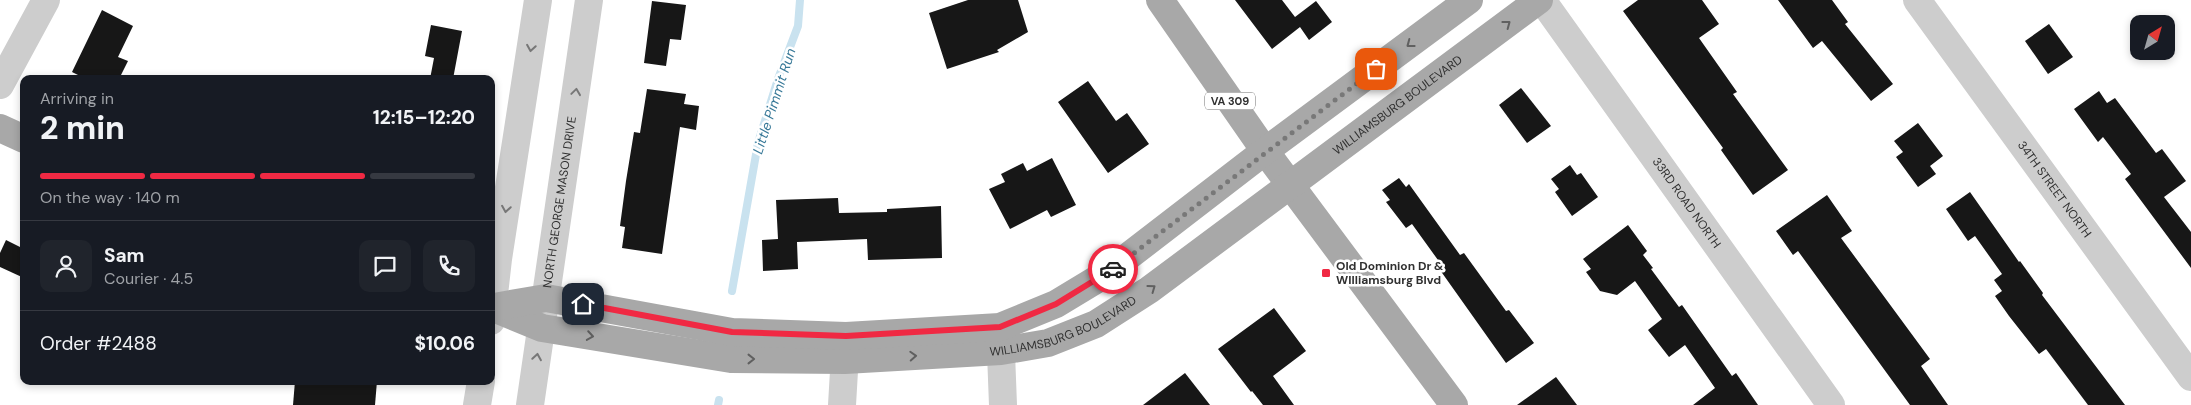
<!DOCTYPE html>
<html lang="en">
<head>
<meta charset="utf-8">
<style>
	:root { --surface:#171b24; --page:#20242c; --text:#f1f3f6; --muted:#9ea1a6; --line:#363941; --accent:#f02943 }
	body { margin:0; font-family:"DM Sans",sans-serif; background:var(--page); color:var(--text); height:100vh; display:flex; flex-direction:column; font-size:19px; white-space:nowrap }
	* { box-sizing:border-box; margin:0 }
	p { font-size:16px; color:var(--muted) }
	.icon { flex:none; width:28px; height:28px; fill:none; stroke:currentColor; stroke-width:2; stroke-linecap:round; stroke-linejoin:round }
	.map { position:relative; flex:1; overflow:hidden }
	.sheet { position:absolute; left:20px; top:75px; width:475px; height:310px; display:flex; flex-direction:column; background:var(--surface); border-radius:10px; box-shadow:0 2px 8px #0003 }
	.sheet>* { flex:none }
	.needle { width:32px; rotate:37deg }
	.buttons { position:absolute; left:2130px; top:15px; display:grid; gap:10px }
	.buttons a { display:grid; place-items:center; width:45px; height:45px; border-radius:10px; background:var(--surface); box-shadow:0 2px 8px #0003; font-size:25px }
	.pin { position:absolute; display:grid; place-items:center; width:42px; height:42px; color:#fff; margin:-21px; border-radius:10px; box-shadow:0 2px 8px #0006 }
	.courier { position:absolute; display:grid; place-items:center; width:50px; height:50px; margin:-25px; border:4px solid #f02943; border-radius:50%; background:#fff; color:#222; box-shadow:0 1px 6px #0007 }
	.headline em { font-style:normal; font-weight:800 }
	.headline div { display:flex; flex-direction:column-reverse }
	.headline { display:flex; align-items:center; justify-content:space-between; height:85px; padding:0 20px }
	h1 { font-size:32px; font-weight:800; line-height:38px }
	.bar { display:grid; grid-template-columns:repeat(4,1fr); gap:8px 5px; align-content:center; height:60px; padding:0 20px }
	.bar i { height:6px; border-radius:4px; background:var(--line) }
	.bar .on { background:var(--accent) }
	.bar p { grid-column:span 4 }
	.line { display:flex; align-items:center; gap:12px; padding:0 20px; border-top:1px solid var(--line) }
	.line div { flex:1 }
	.round { display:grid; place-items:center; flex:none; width:52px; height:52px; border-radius:10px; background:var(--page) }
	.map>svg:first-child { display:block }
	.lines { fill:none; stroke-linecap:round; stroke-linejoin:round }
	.stream { stroke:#c9e2ef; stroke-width:8 }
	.building { fill:#171717 }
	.minor { stroke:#cdcdcd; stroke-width:28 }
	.major { stroke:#a8a8a8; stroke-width:28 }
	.oneway { stroke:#606060 }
	.oneway2 { stroke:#777 }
	.done { stroke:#787878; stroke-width:5; stroke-dasharray:0 9 }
	.route { stroke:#f02943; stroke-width:6 }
	.poi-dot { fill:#f02943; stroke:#fff; stroke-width:2 }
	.labels { text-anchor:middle; stroke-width:5; stroke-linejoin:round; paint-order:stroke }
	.shield { fill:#fff; stroke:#6e6e6e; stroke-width:1 }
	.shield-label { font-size:11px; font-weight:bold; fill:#303030 }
	.street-label { font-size:12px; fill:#303030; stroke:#fff }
	.poi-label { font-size:12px; font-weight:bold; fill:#303030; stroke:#fff; text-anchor:start }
	.water-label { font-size:14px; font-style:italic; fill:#387998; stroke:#fff }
</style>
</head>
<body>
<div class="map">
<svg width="2191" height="405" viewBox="0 0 2191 405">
	<rect width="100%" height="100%" fill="#fff"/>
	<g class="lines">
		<g class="stream">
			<polyline points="732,291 758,143 778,79 798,26 800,0"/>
			<polyline points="718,405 719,400"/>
		</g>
	</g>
	<g class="building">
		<polygon points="968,0 1018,0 1028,32 997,50 999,52 947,69 929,13"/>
		<polygon points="1235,0 1282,0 1295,17 1316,1 1332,22 1309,40 1300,27 1272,49"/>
		<polygon points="1638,0 1702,0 1719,24 1699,38 1737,92 1733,94 1788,170 1753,195 1721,150 1723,148 1623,11"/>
		<polygon points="1778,0 1832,0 1848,22 1845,24 1893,84 1871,101 1822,41 1813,48"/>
		<polygon points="652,1 686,5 681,40 670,39 666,66 644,63"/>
		<polygon points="102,10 133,26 118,57 128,61 119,79 86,79 72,72"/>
		<polygon points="2049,24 2073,57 2048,74 2025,41"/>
		<polygon points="431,25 462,31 453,79 430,79 434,58 425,56"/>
		<polygon points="1088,81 1116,121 1127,113 1149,144 1108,173 1058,102"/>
		<polygon points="1521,88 1551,126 1527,143 1499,105"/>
		<polygon points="647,89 686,94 684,104 699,106 696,130 680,127 662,254 622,248 625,227 620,226 626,181 634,132 640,133"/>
		<polygon points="2099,91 2107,103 2115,98 2156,153 2162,149 2186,181 2164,197 2191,232 2191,268 2125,179 2131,174 2103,137 2098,142 2074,109"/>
		<polygon points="1918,123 1943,156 1930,166 1936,174 1918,187 1896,157 1903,152 1894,141"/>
		<polygon points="1052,158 1076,205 1051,217 1047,210 1010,229 989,189 1005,182 1001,174 1023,163 1027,171"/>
		<polygon points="1570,165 1577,175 1581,173 1598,197 1572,216 1555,192 1559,189 1551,179"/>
		<polygon points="1399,178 1406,187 1409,184 1460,255 1464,253 1506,311 1509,310 1534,343 1506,363 1440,270 1443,267 1412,224 1406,228 1386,202 1390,200 1382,190"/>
		<polygon points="1970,192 2019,262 2020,261 2043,293 2042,295 2125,405 2088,405 2046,349 2039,354 2009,316 1995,296 2002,291 1994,280 2002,274 1975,236 1968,241 1946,209"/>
		<polygon points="1827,195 1852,231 1841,238 1930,359 1921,366 1948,405 1910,405 1798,251 1793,255 1776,231"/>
		<polygon points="838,198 839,213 887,212 887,209 941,206 942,258 868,260 867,239 797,242 798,269 763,271 762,240 778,239 776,200"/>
		<polygon points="1628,225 1647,251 1643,255 1653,268 1651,269 1679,307 1682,305 1732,376 1736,373 1758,405 1693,405 1715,388 1685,345 1669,357 1648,330 1662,319 1635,281 1617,295 1600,291 1586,272 1591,269 1583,259"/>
		<polygon points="6,240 24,249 24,278 0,267 0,253"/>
		<polygon points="1274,308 1306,351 1273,376 1294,405 1263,405 1252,391 1251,392 1218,349"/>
		<polygon points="1185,373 1210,405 1143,405"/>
		<polygon points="1556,377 1577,405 1517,405"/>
		<polygon points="295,381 377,381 375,405 293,405"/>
	</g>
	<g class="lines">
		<g class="minor">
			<path id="s1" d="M 1542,0 L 1831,405"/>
			<path id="s2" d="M 1917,0 L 2191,377"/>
			<polyline points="0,85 46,0"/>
			<polyline points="491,321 498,259 538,0"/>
			<polyline points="1000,327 1003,405"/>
			<polyline points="477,405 481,381"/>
			<path id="s3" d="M 530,405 L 589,0"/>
			<polyline points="842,405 846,337"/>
		</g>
		<g class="major">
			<polyline points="1160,0 1265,151 1454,405"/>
			<polyline points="0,128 24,139"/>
			<path id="s4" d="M 491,307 L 542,328 L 731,359 L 845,360 L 1001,351 L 1048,343 L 1096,324 L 1149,290 L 1539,0"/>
			<polyline points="494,307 546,298 732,332 846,336 1000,327 1056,304 1104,275 1265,151 1469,0"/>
		</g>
	</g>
	<defs><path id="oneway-chevron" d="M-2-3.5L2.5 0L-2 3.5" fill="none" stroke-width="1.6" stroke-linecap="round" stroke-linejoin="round" transform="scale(1.25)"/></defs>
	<g class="oneway">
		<use href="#oneway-chevron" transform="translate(1507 24) rotate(-37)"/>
		<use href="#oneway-chevron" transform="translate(1410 44) rotate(143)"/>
		<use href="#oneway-chevron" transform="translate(1152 288) rotate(-36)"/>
		<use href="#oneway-chevron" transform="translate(590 336) rotate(9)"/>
		<use href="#oneway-chevron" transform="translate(913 356) rotate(-3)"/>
		<use href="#oneway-chevron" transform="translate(751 359)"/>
	</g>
	<g class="oneway2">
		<use href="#oneway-chevron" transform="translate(531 48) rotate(99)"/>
		<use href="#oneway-chevron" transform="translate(576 92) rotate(-82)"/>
		<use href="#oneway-chevron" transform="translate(506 209) rotate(99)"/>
		<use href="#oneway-chevron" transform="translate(537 357) rotate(-81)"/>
	</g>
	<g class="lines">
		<polyline class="done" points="1113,269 1376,69"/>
		<polyline class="route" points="583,304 732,332 846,336 1000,327 1056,304 1113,269"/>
	</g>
	<rect class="poi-dot" x="1321" y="268" width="10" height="10" rx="2.5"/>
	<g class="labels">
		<rect class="shield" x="1205" y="92.5" width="50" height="17" rx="4"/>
		<g class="shield-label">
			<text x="1230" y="105">VA 309</text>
		</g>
		<g class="street-label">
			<text dy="4" stroke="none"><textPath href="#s4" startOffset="989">WILLIAMSBURG BOULEVARD</textPath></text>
			<text dy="4" stroke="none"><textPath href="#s2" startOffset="234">34TH STREET NORTH</textPath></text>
			<text dy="4" stroke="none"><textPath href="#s1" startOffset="249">33RD ROAD NORTH</textPath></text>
			<text dy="4" stroke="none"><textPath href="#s3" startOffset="205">NORTH GEORGE MASON DRIVE</textPath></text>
			<text dy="4" stroke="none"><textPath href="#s4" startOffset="584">WILLIAMSBURG BOULEVARD</textPath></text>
		</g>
		<g class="poi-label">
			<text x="1336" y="270">Old Dominion Dr &amp;<tspan x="1336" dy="14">WIlliamsburg Blvd</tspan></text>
		</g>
		<g class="water-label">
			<text transform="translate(774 101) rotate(-72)" y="5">Little Pimmit Run</text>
		</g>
	</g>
</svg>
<div class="buttons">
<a><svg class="needle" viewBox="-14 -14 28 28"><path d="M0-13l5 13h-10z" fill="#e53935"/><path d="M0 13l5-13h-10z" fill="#9ea1a6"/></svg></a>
</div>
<div class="pin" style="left:1376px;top:69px;background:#ea580c"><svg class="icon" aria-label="bag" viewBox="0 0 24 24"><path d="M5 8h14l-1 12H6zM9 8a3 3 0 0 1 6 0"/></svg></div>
<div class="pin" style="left:583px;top:304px;background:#1f2937"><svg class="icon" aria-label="home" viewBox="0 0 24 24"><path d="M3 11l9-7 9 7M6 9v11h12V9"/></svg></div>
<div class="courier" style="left:1113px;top:269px"><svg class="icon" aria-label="car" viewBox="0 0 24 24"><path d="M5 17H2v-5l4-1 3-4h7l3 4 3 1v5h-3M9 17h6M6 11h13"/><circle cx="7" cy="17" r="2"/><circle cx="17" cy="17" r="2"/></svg></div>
<section class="sheet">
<div class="headline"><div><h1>2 min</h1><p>Arriving in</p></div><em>12:15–12:20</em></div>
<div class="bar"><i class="on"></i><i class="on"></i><i class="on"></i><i></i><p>On the way · 140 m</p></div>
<div class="line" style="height:90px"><a class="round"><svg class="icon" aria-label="person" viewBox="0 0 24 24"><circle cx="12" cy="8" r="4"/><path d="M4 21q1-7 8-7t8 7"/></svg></a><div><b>Sam</b><p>Courier · 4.5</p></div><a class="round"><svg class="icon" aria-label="chat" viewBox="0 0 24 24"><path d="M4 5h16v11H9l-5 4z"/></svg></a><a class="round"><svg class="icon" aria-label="phone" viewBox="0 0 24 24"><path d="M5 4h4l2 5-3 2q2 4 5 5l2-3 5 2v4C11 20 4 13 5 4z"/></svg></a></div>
<div class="line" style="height:65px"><div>Order #2488</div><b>$10.06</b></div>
</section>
</div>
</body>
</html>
